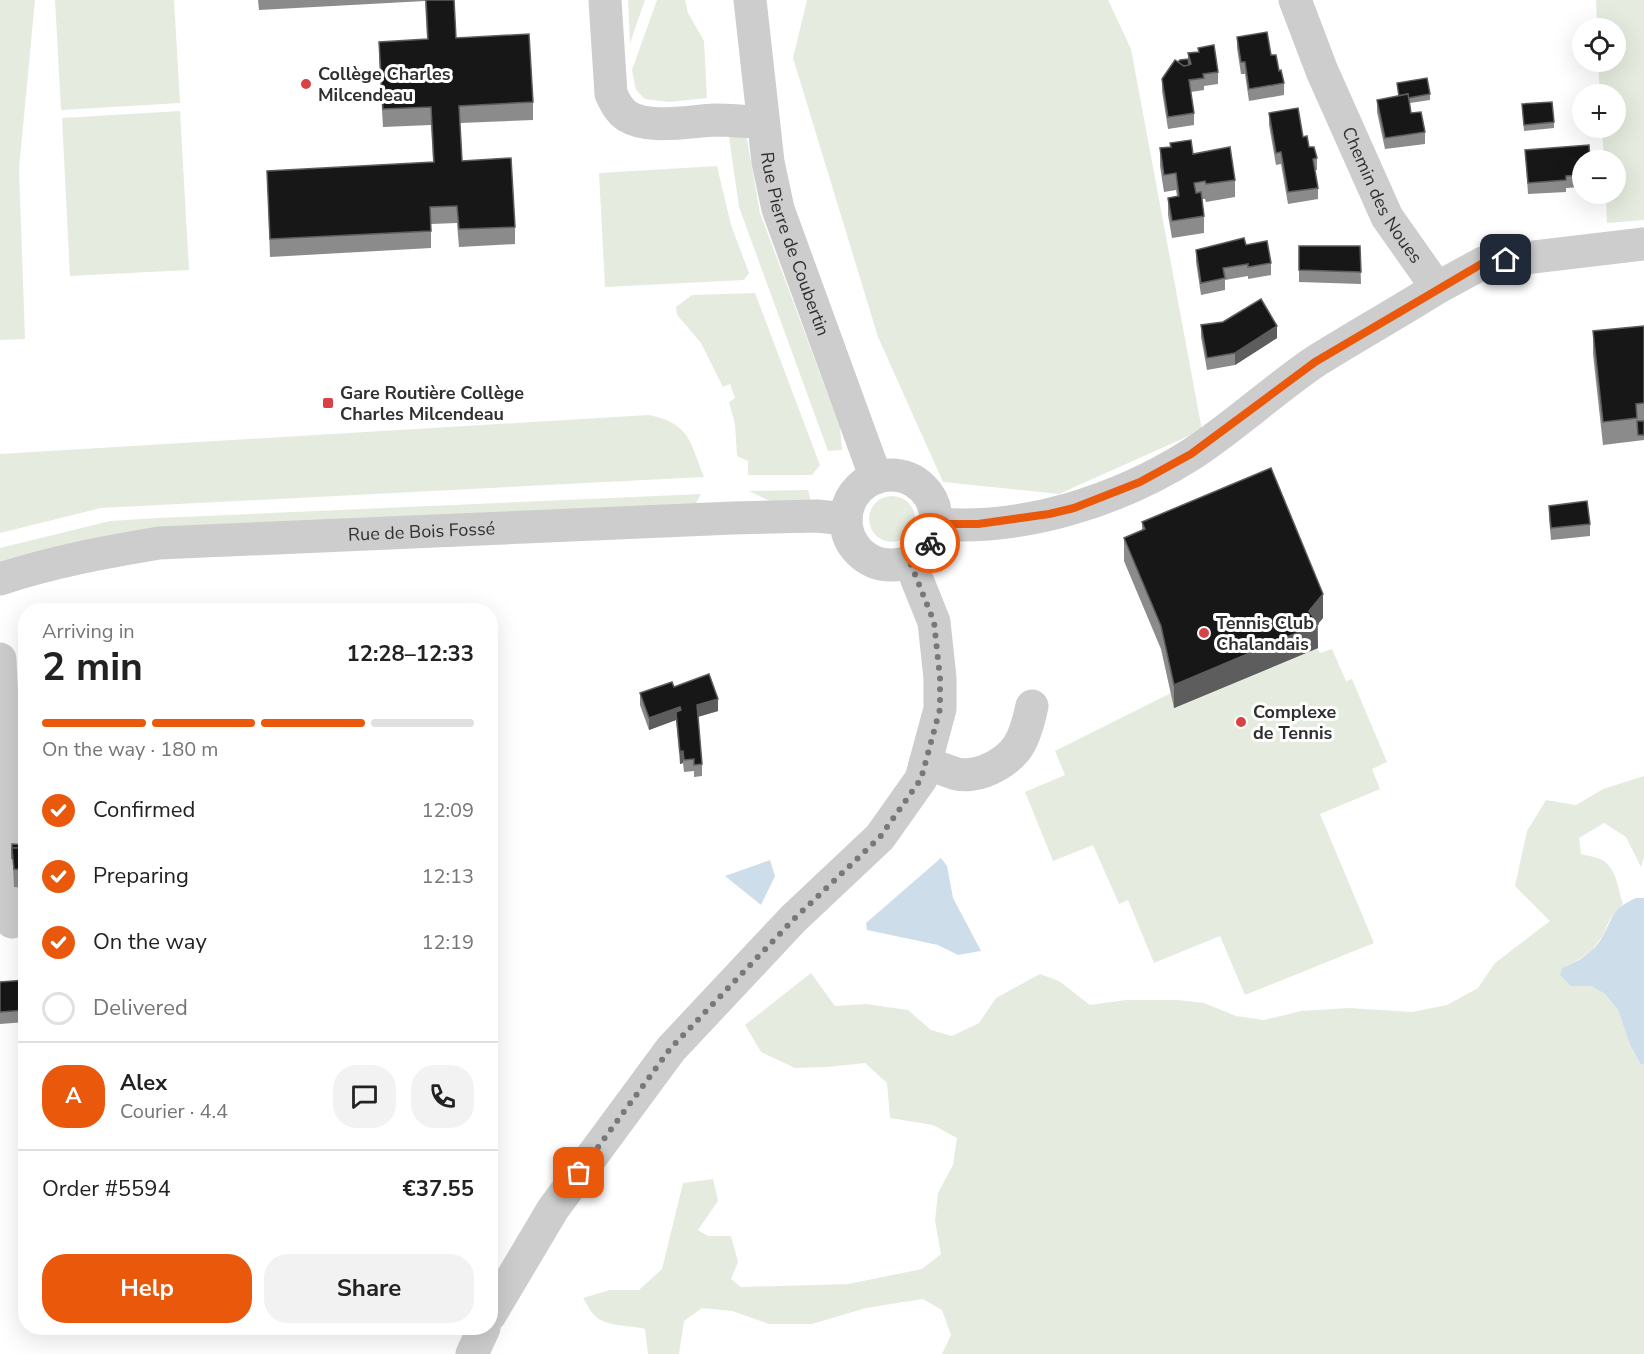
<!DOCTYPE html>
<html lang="en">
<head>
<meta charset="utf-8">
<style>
	:root { --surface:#fff; --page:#f2f2f2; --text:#222; --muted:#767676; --line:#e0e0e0; --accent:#ea580c }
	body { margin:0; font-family:"Nunito Sans",sans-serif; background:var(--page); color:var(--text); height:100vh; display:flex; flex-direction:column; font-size:22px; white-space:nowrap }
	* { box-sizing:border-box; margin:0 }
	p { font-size:20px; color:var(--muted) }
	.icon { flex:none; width:33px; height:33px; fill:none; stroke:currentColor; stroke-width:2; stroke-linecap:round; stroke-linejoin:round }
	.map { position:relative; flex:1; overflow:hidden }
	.panel { position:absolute; left:18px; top:603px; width:480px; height:732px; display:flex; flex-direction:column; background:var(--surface); border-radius:24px; box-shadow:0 6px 24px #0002 }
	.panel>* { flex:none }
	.controls { position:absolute; left:1572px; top:18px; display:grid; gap:12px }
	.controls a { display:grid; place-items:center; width:54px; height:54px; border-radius:50%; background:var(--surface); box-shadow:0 6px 24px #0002; font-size:30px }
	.pin { position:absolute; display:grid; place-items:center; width:51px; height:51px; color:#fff; margin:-26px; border-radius:12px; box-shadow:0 3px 9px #0006 }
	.courier { position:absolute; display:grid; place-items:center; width:60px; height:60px; margin:-30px; border:4px solid #ea580c; border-radius:50%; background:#fff; color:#222; box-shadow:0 2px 8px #0007 }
	.summary em { font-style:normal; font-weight:700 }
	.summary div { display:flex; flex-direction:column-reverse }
	.summary { display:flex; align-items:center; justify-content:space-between; height:102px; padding:0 24px }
	h1 { font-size:39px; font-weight:700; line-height:45px }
	.bar { display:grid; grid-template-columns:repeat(4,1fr); gap:9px 6px; align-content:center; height:72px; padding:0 24px }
	.bar i { height:8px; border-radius:4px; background:var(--line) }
	.bar .active { background:var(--accent) }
	.bar p { grid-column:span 4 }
	.line { display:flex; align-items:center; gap:15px; padding:0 24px; border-top:2px solid var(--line) }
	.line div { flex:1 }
	.round { display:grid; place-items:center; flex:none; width:63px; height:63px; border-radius:24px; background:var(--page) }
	ol { padding:0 24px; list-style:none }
	li { display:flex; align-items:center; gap:18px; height:66px }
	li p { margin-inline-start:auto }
	li .icon { padding:6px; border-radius:50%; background:var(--accent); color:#fff; stroke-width:4 }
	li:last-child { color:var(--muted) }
	li i { width:33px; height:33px; border:3px solid var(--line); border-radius:50% }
	.primary-button { display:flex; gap:12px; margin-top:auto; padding:12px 24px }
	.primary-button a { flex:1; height:69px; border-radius:24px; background:var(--accent); color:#fff; font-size:24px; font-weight:700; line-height:69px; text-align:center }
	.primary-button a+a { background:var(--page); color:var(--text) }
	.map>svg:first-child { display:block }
	.green { fill:#e5ecdf }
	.water { fill:#cdddea }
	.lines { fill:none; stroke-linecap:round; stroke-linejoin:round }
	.minor { stroke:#cdcdcd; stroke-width:33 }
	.wall { fill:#8b8b8b }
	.shaded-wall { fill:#5d5d5d }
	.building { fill:#171717; stroke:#5d5d5d; stroke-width:1.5 }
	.done { stroke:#787878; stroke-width:6; stroke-dasharray:0 10.8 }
	.route { stroke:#ea580c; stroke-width:8 }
	.poi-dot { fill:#d74244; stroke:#fff; stroke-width:2 }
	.labels { text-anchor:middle; stroke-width:6; stroke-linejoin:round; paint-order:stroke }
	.poi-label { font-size:18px; font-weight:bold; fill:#303030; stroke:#fff; text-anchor:start }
	.street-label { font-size:18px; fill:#303030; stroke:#fff }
</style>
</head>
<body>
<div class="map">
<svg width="1644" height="1354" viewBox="0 0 1644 1354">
	<rect width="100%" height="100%" fill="#fff"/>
	<g class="green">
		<polygon points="0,0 35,0 19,169 25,339 0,340"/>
		<polygon points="55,0 174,0 180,103 61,110"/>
		<polygon points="628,0 645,0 630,43"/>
		<polygon points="657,0 685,0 688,13 704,41 707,98 669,102 645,99 636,90 632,70"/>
		<polygon points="807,0 1108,0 1131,49 1202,430 1059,494 943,482 878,337 793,58"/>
		<polygon points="1596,0 1644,0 1644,220 1607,223 1606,194 1616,194 1616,160 1604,160 1602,128 1616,128 1616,94 1600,94 1598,62 1616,62 1616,28 1597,28"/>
		<polygon points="180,111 189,270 70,276 62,118"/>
		<polygon points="728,130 739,132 747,139 760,213 840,427 842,450 828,451 739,207"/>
		<polygon points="717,166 731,225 749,273 744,280 605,287 599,173"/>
		<polygon points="755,293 820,465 812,475 748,475 748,461 737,456 735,424 729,402 735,398 730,384 723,387 701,343 677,315 676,307 692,295"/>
		<path d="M 649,415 C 690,423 690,442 704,477 L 101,508 L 0,533 L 0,454 Z"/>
		<polygon points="808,490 811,501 772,502 749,491"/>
		<polygon points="1271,491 1323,618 1310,635 1320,653 1332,649 1346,681 1352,679 1387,762 1372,769 1380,789 1320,814 1374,943 1245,995 1220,936 1154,963 1128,900 1119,904 1093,845 1053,861 1025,792 1065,775 1055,751 1171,693 1161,649 1124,561"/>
		<polygon points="701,494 695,505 0,563 0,548 110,521 158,518"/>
		<circle cx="892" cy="519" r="23"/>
		<path d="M 1644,776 L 1644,857 L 1641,867 L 1626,837 L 1604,823 L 1579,838 L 1581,854 C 1588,856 1598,857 1604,861 C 1617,871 1618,889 1623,904 L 1610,919 L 1602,937 L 1590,952 L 1570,965 L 1562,968 L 1571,986 L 1591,986 L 1605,994 L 1618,1010 L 1630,1045 L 1641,1065 L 1644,1064 L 1644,1354 L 942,1354 L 951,1335 L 942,1310 L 923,1299 L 866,1308 L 812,1324 L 769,1324 L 732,1311 L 702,1308 L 684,1321 L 679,1354 L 648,1354 L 645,1329 C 631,1325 605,1327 594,1315 C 590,1311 587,1304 583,1298 L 610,1290 L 639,1290 L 662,1269 L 683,1183 L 713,1179 L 718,1201 L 698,1230 L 708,1236 L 731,1236 L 738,1262 L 731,1279 L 741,1287 L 848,1284 L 922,1269 L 941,1254 L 935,1221 L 938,1193 L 953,1165 L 957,1138 L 933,1125 L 890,1118 L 887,1083 L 865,1063 L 828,1067 L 795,1068 L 761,1052 L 745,1025 L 811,973 L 835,1006 L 866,1004 L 908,1010 L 931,1030 L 952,1036 L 979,1023 L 996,998 L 1040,974 L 1059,981 L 1090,1005 L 1126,1000 L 1178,1000 L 1204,1003 L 1236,1016 L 1264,1020 L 1301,1011 L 1349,1008 L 1412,1012 L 1447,1005 L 1478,988 L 1495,963 L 1550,921 L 1515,886 L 1527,831 L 1546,800 L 1576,805 L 1603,789 Z"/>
	</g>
	<g class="water">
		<polygon points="941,858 947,866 953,898 981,951 958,955 938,945 867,930 866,923"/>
		<polygon points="770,860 775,876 761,905 725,876"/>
		<path d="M 1636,898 L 1644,898 L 1644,1064 L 1641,1065 L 1630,1045 L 1618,1010 L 1605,994 L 1591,986 L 1571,986 L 1560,975 L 1562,968 C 1578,962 1594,952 1603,936 C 1614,915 1612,909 1636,898 Z"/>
	</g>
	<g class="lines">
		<g class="minor">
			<path d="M 605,0 L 611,94 C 615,102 619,111 627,116 C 649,130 690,121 715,120 C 731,120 747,122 763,122"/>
			<path id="s1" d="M 750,0 L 768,162 L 778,209 L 876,478"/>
			<path id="s2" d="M 1295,0 L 1322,71 L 1387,217 L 1437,288 L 1483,263 L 1644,244"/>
			<circle cx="891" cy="520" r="45"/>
			<path d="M 936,524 C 1024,531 1118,501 1192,454 C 1235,426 1273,390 1316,361 C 1356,336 1397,313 1437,288"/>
			<path id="s3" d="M 0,579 C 52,562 105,552 159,543 L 733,518 L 817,516 L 846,519"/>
			<polyline points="0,659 12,922"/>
			<path d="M 925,764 C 937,766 946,771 957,774 C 965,776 977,774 985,771 C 1018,758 1025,739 1032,706"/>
			<polyline points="490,1315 553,1209 671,1049 793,919 880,837 921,779 940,709 940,678 934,622 910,562"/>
			<polyline points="472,1354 484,1328"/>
		</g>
	</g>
	<g class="wall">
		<polygon points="258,0 454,0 456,38 533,102 533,120 460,123 462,161 515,227 515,244 459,247 457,223 431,224 431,248 270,257 267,171 433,162 431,125 383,127 379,59 379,42 427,39 425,1 259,10"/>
		<polygon points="1237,37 1271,55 1284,83 1284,95 1249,101 1245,74 1241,74 1237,48"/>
		<polygon points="1198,48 1218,72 1218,84 1204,86 1204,90 1191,92 1194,113 1194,125 1168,129 1162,91 1162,79 1178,62 1188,59 1188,53 1198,52"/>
		<polygon points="1397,83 1430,94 1430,100 1410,103 1411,113 1425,132 1425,144 1385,149 1377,112 1377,100 1399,96"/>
		<polygon points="1522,104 1554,122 1554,128 1524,131"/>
		<polygon points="1269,113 1303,137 1309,147 1317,158 1317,170 1315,170 1318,188 1318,199 1288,204 1281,164 1276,165 1269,125"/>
		<polygon points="1170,143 1193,154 1235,180 1235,197 1206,202 1205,199 1202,199 1204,216 1204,233 1172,238 1168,215 1168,198 1177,196 1176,190 1164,192 1160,166 1160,148 1170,147"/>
		<polygon points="1525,150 1582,160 1582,182 1580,182 1580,187 1566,188 1566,192 1528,194"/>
		<polygon points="1246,245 1271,263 1271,275 1248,279 1248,276 1225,280 1225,290 1201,295 1196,262 1196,250"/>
		<polygon points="1299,246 1360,246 1361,284 1299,282"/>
		<polygon points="1223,322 1277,338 1235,365 1207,370 1201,337 1201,325"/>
		<polygon points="1644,326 1644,440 1603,445 1593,354 1593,331"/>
		<polygon points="1549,506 1590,524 1590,536 1551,540 1549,518"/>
		<polygon points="1142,522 1323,618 1318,624 1318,648 1174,708 1161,649 1124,561 1124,538 1142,530"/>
		<polygon points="674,687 718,711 698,717 702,764 702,776 694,777 694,771 684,772 683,763 680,764 676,720 649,730 640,705 640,693"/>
		<polygon points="12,844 26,845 26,888 14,887"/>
		<polygon points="26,980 26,1022 0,1024 0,982"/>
	</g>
	<g class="shaded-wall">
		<polygon points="1277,326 1277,338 1235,365 1235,353"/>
		<polygon points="1323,594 1323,618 1317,625 1318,648 1174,708 1174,685 1309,611"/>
		<polygon points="718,699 718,711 697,717 697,705"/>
		<polygon points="680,707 680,719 676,712 676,720 649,730 649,718"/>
		<polygon points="683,751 683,763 680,764 680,752"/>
	</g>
	<g class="building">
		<polygon points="426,0 454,0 456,38 529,34 533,102 459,106 462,161 511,158 515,227 459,229 457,206 430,207 431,231 270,239 267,171 434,162 431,107 383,109 379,42 428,39"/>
		<polygon points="1267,32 1271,55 1276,55 1279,71 1281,70 1284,83 1249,89 1245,62 1241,62 1237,37"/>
		<polygon points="1214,45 1218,72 1203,74 1204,78 1189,80 1194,113 1168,117 1162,79 1175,60 1184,66 1191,64 1188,53 1199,52 1198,48"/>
		<polygon points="1188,59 1189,65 1184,66 1178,62 1180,60"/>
		<polygon points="1427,78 1430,94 1408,98 1408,94 1399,96 1397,83"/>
		<polygon points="1408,94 1411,113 1421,112 1425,132 1385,138 1377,100"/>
		<polygon points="1552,102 1554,122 1524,125 1522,104"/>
		<polygon points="1298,108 1303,137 1307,136 1309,147 1314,147 1317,158 1313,159 1318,188 1288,192 1281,152 1276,153 1269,113"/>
		<polygon points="1191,140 1193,154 1230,147 1235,180 1206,184 1205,181 1194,183 1196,193 1201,192 1204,216 1172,221 1168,198 1179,196 1176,173 1164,175 1160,148 1171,147 1170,143"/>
		<polygon points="1589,145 1590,160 1582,160 1582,170 1579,170 1580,175 1566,176 1566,180 1528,183 1525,150"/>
		<polygon points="1244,238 1246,245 1267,241 1271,263 1248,267 1248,264 1223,268 1225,278 1201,283 1196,250"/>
		<polygon points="1299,246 1360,246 1361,272 1299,270"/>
		<polygon points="1261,299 1277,326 1235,353 1207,358 1201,325 1223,322"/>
		<polygon points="1644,326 1644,403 1636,404 1637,418 1603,422 1593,331"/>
		<polygon points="1637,421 1644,421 1644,435 1638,435"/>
		<polygon points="1271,468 1323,594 1309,611 1318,624 1174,685 1161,626 1124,538 1145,529 1142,522"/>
		<polygon points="1587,501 1590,524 1551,528 1549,506"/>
		<polygon points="709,674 718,699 697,705 702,764 694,765 694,759 684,760 683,751 680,752 676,712 681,710 680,707 649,718 640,693 672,682 674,687"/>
		<polygon points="12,844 26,845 26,848 12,848 12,859"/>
		<polygon points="12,848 26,848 26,870 14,869"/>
		<polygon points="26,980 26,1010 0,1012 0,982"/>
	</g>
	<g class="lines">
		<polyline class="done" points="579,1173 670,1049 794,919 880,837 921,779 940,709 940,678 934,622 910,562 923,552 930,543"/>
		<polyline class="route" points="930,543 936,524 978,524 1049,514 1074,508 1140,482 1191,454 1315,362 1483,263 1506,260"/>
	</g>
	<g class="poi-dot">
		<circle cx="306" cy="84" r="6"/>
		<rect x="322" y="397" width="12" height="12" rx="3"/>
		<circle cx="1204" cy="633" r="6"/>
		<circle cx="1241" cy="722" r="6"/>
	</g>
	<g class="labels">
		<g class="poi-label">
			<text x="318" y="80">Collège Charles<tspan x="318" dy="21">Milcendeau</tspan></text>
			<text x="340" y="399">Gare Routière Collège<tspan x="340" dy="21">Charles Milcendeau</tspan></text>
			<text x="1216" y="629">Tennis Club<tspan x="1216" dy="21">Chalandais</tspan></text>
			<text x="1253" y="718">Complexe<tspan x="1253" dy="21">de Tennis</tspan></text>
		</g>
		<g class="street-label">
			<text dy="6" stroke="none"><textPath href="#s2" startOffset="214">Chemin des Noues</textPath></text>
			<text dy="6" stroke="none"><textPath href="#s1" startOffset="249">Rue Pierre de Coubertin</textPath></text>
			<text dy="6" stroke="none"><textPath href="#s3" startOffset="426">Rue de Bois Fossé</textPath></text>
		</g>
	</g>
</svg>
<div class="controls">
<a><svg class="icon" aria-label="locate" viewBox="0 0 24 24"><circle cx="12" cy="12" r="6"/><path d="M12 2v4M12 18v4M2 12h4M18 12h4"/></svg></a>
<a>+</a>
<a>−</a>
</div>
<div class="pin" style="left:579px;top:1173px;background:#ea580c"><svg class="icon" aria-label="bag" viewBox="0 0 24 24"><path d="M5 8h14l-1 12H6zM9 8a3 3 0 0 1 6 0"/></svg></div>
<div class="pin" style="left:1506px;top:260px;background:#1f2937"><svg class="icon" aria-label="home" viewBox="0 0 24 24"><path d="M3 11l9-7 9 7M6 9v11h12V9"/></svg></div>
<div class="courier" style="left:930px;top:543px"><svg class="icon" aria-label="bike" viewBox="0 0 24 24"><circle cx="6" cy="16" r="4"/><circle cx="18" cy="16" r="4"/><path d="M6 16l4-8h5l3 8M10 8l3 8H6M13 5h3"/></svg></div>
<section class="panel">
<div class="summary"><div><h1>2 min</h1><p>Arriving in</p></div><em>12:28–12:33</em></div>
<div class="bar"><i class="active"></i><i class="active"></i><i class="active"></i><i></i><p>On the way · 180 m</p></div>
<ol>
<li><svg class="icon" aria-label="check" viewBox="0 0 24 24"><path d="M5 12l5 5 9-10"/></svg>Confirmed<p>12:09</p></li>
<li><svg class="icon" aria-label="check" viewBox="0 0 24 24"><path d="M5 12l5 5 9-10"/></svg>Preparing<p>12:13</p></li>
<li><svg class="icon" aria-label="check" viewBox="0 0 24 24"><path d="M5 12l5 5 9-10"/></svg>On the way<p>12:19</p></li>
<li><i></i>Delivered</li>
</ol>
<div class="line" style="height:108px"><b class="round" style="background:var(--accent);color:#fff">A</b><div><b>Alex</b><p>Courier · 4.4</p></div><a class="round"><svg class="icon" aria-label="chat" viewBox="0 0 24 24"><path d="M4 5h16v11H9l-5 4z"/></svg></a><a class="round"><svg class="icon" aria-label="phone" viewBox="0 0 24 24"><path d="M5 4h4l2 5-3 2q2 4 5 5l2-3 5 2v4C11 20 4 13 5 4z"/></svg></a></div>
<div class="line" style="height:78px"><div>Order #5594</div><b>€37.55</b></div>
<div class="primary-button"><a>Help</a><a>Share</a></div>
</section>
</div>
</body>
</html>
